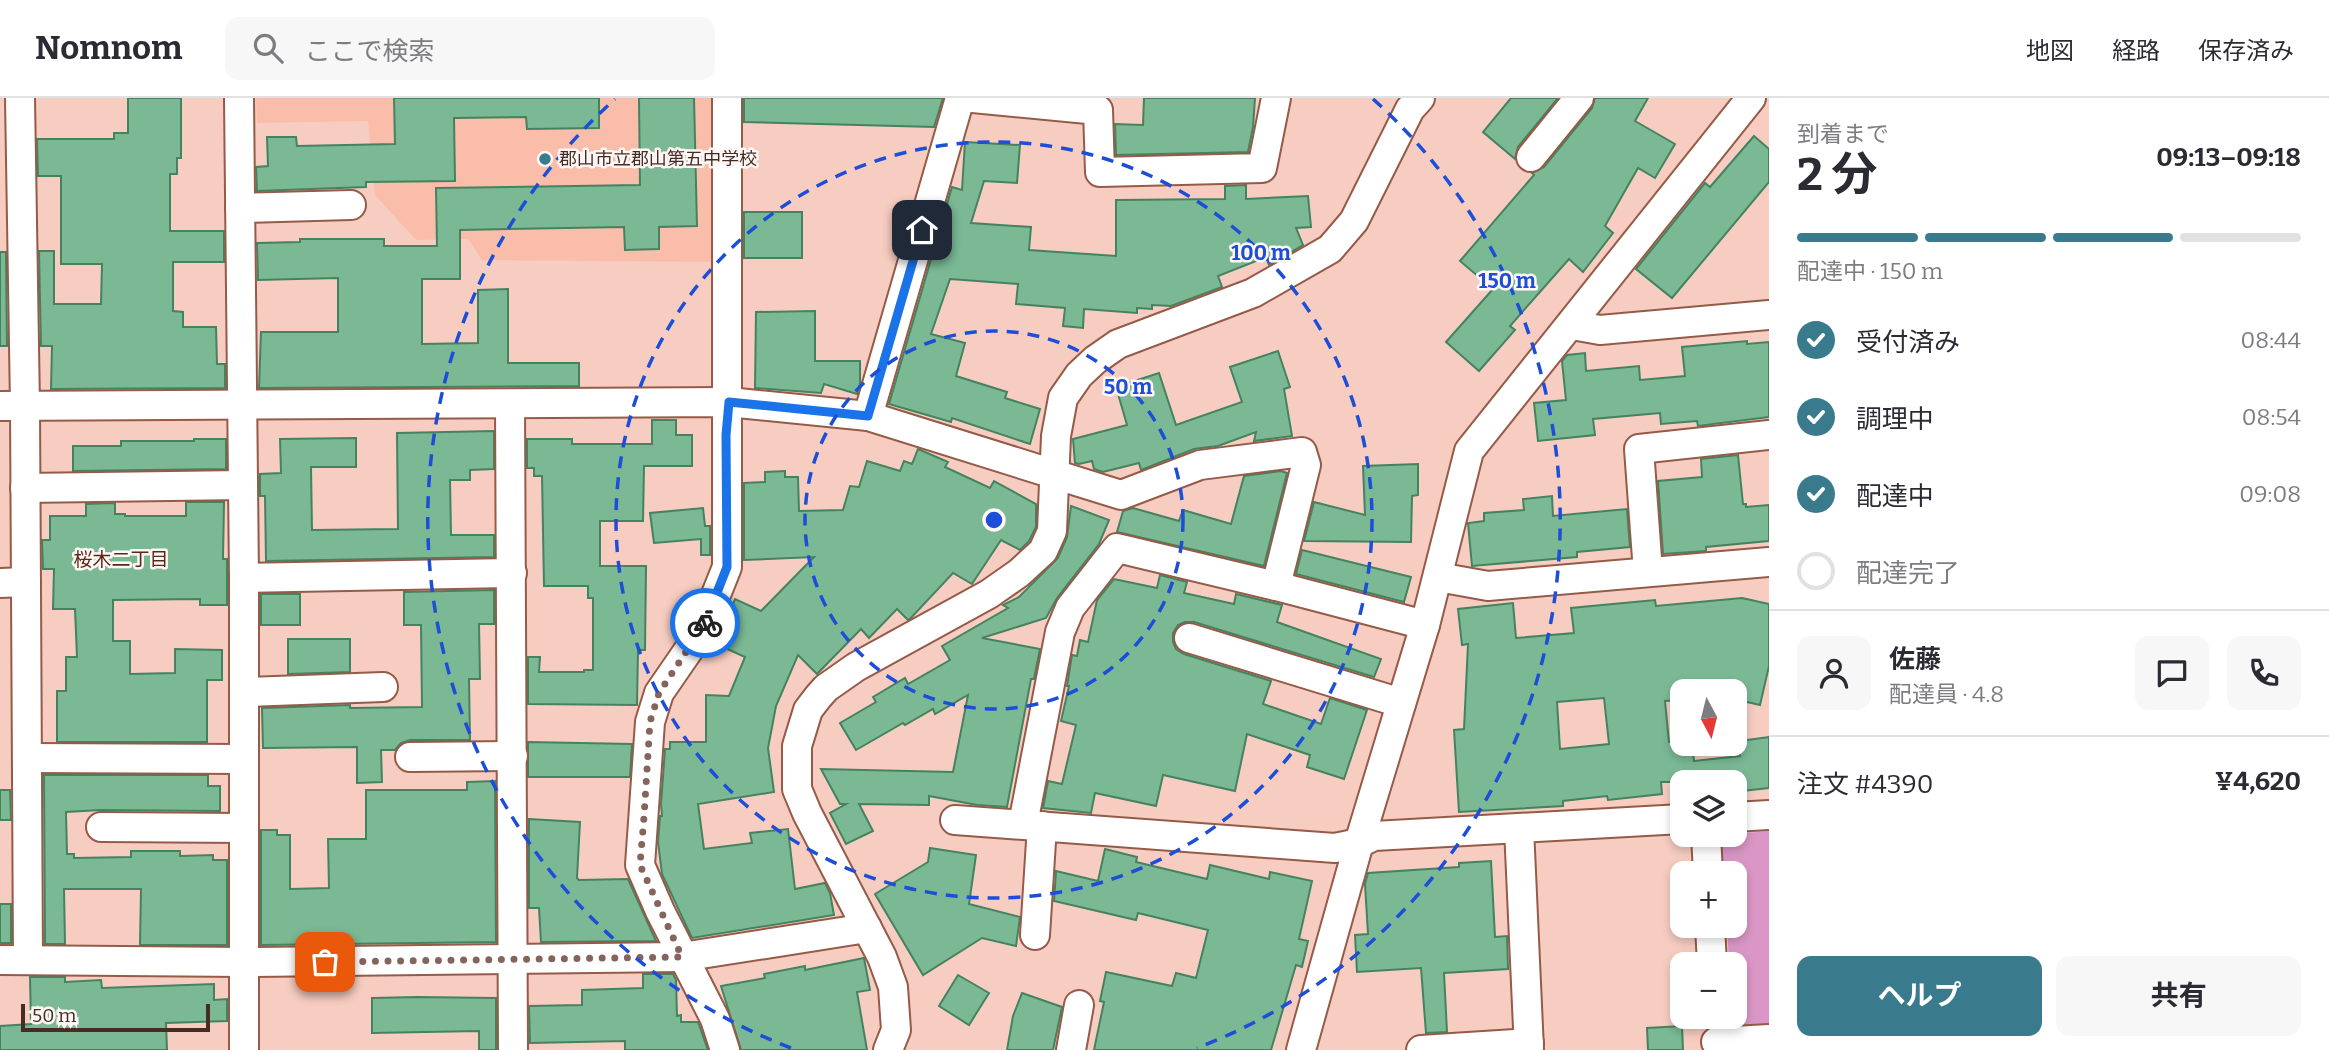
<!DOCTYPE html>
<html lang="ja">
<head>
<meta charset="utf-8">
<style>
	:root { --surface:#fff; --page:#f7f7f7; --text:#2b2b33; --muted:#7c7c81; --line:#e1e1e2; --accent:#397b8d }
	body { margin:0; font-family:Bitter,"Noto Sans JP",serif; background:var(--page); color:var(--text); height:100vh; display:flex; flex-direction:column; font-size:26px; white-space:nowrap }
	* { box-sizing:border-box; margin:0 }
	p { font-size:23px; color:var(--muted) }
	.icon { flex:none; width:38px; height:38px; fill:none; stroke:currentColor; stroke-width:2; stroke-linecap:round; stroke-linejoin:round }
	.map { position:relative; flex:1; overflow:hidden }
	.side { display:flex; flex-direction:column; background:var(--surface); width:560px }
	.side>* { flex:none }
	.needle { width:46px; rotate:173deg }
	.controls { position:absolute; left:1670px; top:581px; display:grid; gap:14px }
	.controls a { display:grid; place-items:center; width:77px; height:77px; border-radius:14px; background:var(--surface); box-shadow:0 4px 10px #0003; font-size:35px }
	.scale { position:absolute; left:21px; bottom:18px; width:189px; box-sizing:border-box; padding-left:7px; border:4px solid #472c24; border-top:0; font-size:19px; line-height:24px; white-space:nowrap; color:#472c24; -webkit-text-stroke:5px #fef7f5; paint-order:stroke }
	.pin { position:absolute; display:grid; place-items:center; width:60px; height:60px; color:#fff; margin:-30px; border-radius:14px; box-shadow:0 4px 10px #0006 }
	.courier { position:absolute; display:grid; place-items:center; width:70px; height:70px; margin:-35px; border:5px solid #1a73e8; border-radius:50%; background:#fff; color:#222; box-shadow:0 2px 9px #0007 }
	.headline em { font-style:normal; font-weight:700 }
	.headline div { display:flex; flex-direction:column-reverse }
	.headline { display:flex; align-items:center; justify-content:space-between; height:119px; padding:0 28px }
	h1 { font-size:46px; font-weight:700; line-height:52px }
	.bar { display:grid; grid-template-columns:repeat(4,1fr); gap:10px 7px; align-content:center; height:84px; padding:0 28px }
	.bar i { height:9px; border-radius:5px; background:var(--line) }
	.bar .selected { background:var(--accent) }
	.bar p { grid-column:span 4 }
	.line { display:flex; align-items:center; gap:18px; padding:0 28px; border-top:2px solid var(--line) }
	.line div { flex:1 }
	.round { display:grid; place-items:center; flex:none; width:74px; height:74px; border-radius:14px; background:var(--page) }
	ol { padding:0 28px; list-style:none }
	li { display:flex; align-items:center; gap:21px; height:77px }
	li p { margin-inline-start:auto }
	li .icon { padding:7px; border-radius:50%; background:var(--accent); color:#fff; stroke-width:4 }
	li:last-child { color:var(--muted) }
	li i { width:38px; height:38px; border:4px solid var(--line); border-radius:50% }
	.cta { display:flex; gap:14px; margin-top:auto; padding:14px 28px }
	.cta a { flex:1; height:80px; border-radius:14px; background:var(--accent); color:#fff; font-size:28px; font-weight:700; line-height:80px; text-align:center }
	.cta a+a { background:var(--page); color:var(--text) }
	header { display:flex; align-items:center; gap:42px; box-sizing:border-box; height:98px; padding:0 35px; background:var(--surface); border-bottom:2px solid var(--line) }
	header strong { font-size:33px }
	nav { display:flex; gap:38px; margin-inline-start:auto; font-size:24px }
	.search { width:490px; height:63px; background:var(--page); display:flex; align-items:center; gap:18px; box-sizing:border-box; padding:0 24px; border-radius:14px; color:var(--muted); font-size:26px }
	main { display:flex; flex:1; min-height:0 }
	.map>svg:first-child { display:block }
	.built { fill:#f9bdaa }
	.green { fill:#da97c6 }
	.building { fill:#7bb995; stroke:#458260; stroke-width:2; fill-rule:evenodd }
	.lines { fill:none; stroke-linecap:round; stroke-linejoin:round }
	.minor-casing { stroke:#955a48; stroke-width:32 }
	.minor { stroke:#fff; stroke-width:28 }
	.done { stroke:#85645b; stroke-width:7; stroke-dasharray:0 12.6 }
	.route { stroke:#1a73e8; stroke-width:9 }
	.ring { fill:none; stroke:#1d4ed8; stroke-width:3.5; stroke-dasharray:12 9 }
	.poi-dot { fill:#397b8d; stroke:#fef7f5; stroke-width:2.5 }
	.labels { text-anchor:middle; stroke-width:5; stroke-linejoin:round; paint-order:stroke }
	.poi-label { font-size:18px; fill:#472c24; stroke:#fef7f5; text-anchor:start }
	.neighbourhood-label { font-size:19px; fill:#5e2818; stroke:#fef7f5 }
	.centre { fill:#1d4ed8; stroke:#fef7f5; stroke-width:3.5 }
	.ring-label { font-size:21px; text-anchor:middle; font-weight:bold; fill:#1d4ed8; stroke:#fef7f5; stroke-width:5; stroke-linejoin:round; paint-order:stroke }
</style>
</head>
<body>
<header>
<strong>Nomnom</strong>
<div class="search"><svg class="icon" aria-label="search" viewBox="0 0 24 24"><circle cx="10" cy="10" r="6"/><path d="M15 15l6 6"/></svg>ここで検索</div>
<nav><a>地図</a><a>経路</a><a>保存済み</a></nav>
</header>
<main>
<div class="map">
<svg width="1769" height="952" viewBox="0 0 1769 952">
	<rect width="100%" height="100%" fill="#f7cdc1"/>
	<polygon class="built" points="256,0 717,0 719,164 482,162 468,141 416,142 375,97 368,23 257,25"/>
	<polygon class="green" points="1769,733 1769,928 1733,930 1734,866 1729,866 1727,828 1734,828 1734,775 1723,775 1721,737"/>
	<g class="building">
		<polygon points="128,0 181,0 181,60 177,60 177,76 170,76 170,133 224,133 224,164 173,164 173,213 183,214 183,229 216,229 217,266 225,266 225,290 51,291 52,248 41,248 39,153 54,153 54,206 101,206 102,166 61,166 61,78 38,78 37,41 114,41 114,35 128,35"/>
		<polygon points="394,0 599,0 599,30 527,31 526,19 454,20 455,83 366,84 366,89 257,93 256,69 268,68 267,39 296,39 297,48 395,46"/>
		<polygon points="639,0 694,0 697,128 659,129 659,151 625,152 624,129 460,132 460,181 422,181 422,246 478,245 478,192 508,191 508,265 579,265 579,288 259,290 261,234 338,234 338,180 258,182 257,145 300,144 300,141 384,141 384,148 437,148 436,90 640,87"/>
		<polygon points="744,0 943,0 934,29 744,24"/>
		<polygon points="1144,0 1255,0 1253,29 1248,54 1116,57 1115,26 1143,27"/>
		<polygon points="1511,0 1558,0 1518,49 1515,61 1483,34"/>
		<polygon points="1595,0 1648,0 1635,23 1675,46 1655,80 1638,70 1605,128 1613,135 1583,174 1569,161 1510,228 1515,232 1479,273 1446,244 1493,191 1460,163 1534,77 1532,75 1544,69 1592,10"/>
		<polygon points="1754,38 1769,51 1769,84 1672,200 1636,171 1705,85 1710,89"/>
		<polygon points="965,44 1020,47 1017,85 984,83 971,125 1031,129 1029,152 1116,158 1116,102 1225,101 1225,88 1246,87 1246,101 1308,98 1311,129 1296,130 1303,147 1269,167 1266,159 1218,178 1222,189 1171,208 1152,207 1152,211 1137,210 1137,215 1084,211 1083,230 1063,228 1065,210 1016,206 1018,186 950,181 931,236 965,245 956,278 1007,294 1005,300 1040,311 1030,346 952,320 951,324 889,306 952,89 962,92"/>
		<rect x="744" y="114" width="58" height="46"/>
		<polygon points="0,154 6,154 7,248 0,248"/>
		<polygon points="815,213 815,263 860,263 860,285 857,296 824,286 821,295 755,290 756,214"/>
		<polygon points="1747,243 1747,246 1769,244 1769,319 1698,328 1697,323 1661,326 1660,315 1593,321 1595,337 1538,343 1534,305 1566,302 1562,263 1567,257 1585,255 1586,273 1639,268 1640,282 1685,278 1682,249"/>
		<polygon points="1278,253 1290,289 1284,291 1292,338 1254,343 1256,334 1218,348 1194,351 1141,372 1139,365 1103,374 1094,371 1092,363 1079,366 1075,365 1073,341 1127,327 1116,289 1159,275 1176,327 1242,304 1230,269"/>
		<polygon points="652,322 676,322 676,337 692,337 692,368 644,368 643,423 600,423 600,468 646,468 645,552 638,552 637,607 528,606 528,559 540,559 539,574 584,574 584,572 593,572 593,500 588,500 588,488 544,488 542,378 534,378 534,370 527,370 527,341 572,341 572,346 652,346"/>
		<polygon points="494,333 494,371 470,372 470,382 450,382 451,437 494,437 494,459 266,463 265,398 260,398 260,376 281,375 280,341 356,340 356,369 311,369 312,432 398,431 397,335"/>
		<polygon points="194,341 226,341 226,371 73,373 73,348 121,348 121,343 194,343"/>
		<polygon points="918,351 948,364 945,369 990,390 994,383 1036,406 1036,429 1029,443 1020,452 1001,442 972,486 953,475 910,521 908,522 897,511 869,540 861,531 817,576 798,557 776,608 768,650 774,694 698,706 704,751 752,745 750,735 788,731 795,791 825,785 830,795 834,817 692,840 662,776 658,744 660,718 662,718 661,706 665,651 670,651 670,644 706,644 706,597 729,598 745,559 714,545 727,513 730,514 735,501 761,513 814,459 744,462 744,385 765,384 765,374 785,373 785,379 798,379 799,413 843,412 850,388 859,389 867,363 900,373 904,363 912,366"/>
		<polygon points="1738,357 1743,406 1746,406 1746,409 1769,407 1769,443 1706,449 1706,453 1663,456 1658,383 1702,379 1701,361"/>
		<polygon points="1418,366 1418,397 1412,398 1411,444 1304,443 1314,404 1365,417 1363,368"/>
		<polygon points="1281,373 1287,375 1264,468 1117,434 1123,413 1133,410 1179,423 1183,412 1231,426 1244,378"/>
		<polygon points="1552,398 1553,418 1627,411 1630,449 1577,454 1577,459 1472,468 1468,425 1484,423 1484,415 1524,412 1523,401"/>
		<polygon points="186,404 224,404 223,461 227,461 227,507 200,507 200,501 113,502 113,543 130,543 130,576 175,575 175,551 222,552 222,582 207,582 207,644 57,644 57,593 66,593 66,559 77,559 75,511 53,511 54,471 43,471 42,442 50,442 50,418 86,418 86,406 115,405 115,416 125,416 125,418 186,418"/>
		<polygon points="1071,408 1109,422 1099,446 1057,500 1046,520 982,540 1040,551 1034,581 1031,581 1007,709 977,707 929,698 929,707 859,706 873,733 846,746 830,715 846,706 840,706 821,671 953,674 968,597 935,616 933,611 905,627 903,625 856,652 840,625 876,604 873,599 905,580 908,586 950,562 942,548 1008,510 1003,507 1019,499 1058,460 1067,439"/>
		<polygon points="703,410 705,428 710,428 710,457 701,457 701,441 654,445 650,415"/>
		<polygon points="1302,452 1411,479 1404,504 1296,476"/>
		<polygon points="1160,477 1187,484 1184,495 1234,506 1236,496 1282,507 1277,524 1381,561 1374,579 1194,524 1185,524 1178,527 1173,535 1173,544 1176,551 1184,556 1271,583 1263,606 1321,626 1330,600 1367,612 1344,681 1307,669 1310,657 1247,636 1235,693 1163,677 1156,708 1095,695 1091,715 1043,710 1048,683 1062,686 1076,627 1061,623 1069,588 1067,588 1072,557 1077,558 1080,542 1088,544 1097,502 1114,481 1157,490"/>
		<polygon points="494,492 494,526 479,526 480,581 469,581 470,642 410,642 401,645 395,652 381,652 382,684 357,685 357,649 263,650 262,610 350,607 350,610 422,609 421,527 404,527 404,494"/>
		<rect x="261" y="496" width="39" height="31"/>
		<path d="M 1742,500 L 1769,506 L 1769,568 L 1760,607 L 1734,601 L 1734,593 L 1682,593 L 1682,602 L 1665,603 L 1669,644 L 1682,643 L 1682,646 L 1692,646 L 1694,663 L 1740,658 L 1739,643 L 1769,639 L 1769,690 L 1734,694 L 1734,684 L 1661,684 L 1662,696 L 1608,702 L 1607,698 L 1563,703 L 1563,708 L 1459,714 L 1454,632 L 1464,631 L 1468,546 L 1462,547 L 1458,511 L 1513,505 L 1516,540 L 1574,535 L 1571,510 L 1655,502 L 1656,508 ZM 1604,600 L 1609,646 L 1560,651 L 1557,604 Z"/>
		<polygon points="288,541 350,541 350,574 288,576"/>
		<polygon points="528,644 632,646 630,679 528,679"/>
		<polygon points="44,677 208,677 208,688 220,688 220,713 101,712 66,714 67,756 74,756 74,760 131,759 131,753 180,753 180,758 213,757 213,762 227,762 227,847 140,847 141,791 64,791 65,846 45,846"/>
		<polygon points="495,683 496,844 261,847 261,732 277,732 277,737 290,737 290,791 329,790 328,741 366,741 366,692 467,692 467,684"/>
		<polygon points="0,692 10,692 11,722 0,722"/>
		<polygon points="529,721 580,724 577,780 579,782 628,781 656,843 541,844 539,810 529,810"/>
		<polygon points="930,750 976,757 969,806 1020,819 1016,848 982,840 923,877 875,796 928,764"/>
		<polygon points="1105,751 1137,759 1136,764 1207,781 1210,767 1269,781 1270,774 1312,783 1299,841 1308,843 1302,869 1296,867 1271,952 1094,952 1104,904 1100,903 1106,874 1172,888 1176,875 1196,880 1208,832 1138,815 1136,822 1054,803 1056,773 1098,783"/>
		<polygon points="1491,763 1495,839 1507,838 1508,871 1444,875 1447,934 1426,935 1421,870 1357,874 1355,837 1368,836 1365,786 1368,775 1459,769 1459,765"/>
		<rect x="0" y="806" width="11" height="39"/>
		<polygon points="864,860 870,892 857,894 867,952 741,952 721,888 765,880 764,876 805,868 805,872"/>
		<polygon points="643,876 673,876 676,882 677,918 681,917 681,924 698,924 708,952 625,952 625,943 530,945 529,908 582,907 582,892 643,890"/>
		<polygon points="958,877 989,895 969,927 939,908"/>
		<polygon points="30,879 65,879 65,884 101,882 102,890 214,886 214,902 227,901 227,923 166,925 167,952 0,952 0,928 31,926"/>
		<polygon points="1022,895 1062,909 1053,952 1007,952 1013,918"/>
		<polygon points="418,899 496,900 496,952 479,952 479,933 372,935 372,900"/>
		<polygon points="1682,928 1683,952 1648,952 1647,930"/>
	</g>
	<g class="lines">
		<defs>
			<g id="minor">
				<polyline points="20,0 25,308 28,862"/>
				<polyline points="239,0 244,480 244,952"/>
				<polyline points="973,0 1098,12 1100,74 1262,70 1276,0"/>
				<polyline points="1531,59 1579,0"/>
				<polyline points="240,110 351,107"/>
				<polyline points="1572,227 1600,232 1769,217"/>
				<polyline points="510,306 513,952"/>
				<polyline points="0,308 728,304 868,318 1121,397 1200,367 1302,354 1306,367 1276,488"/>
				<polyline points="868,318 960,0"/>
				<polyline points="25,390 243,387"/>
				<polyline points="1648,474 1639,351 1769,337"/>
				<polyline points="1438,479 1488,488 1769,464"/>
				<polyline points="244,480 512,475"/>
				<polyline points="0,485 26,484"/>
				<polyline points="1189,540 1401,605"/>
				<polyline points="244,594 383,589"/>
				<polyline points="410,659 513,658"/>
				<polyline points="27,660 244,661"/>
				<polyline points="1734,719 1769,717"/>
				<polyline points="955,722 1335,750 1359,745 1374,738 1682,721"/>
				<polyline points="1023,726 1060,534 1070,510 1117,450 1276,488 1425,527"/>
				<polyline points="101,729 244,730"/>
				<polyline points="1519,730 1529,952"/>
				<polyline points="1706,737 1708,775"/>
				<polyline points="1710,828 1712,866"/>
				<polyline points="1035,837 1042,728"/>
				<polyline points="0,862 244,864 682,859 867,830"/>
				<polyline points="1716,944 1769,941"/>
				<polyline points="725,952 715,921 660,813 640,767 650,624 659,595 701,534 727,469 727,0"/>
				<polyline points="888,952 896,932 893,889 882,859 807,715 797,691 797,648 808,612 818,599 826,590 856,569 989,496 1019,475 1043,453 1052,433 1056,338 1063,300 1079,277 1095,262 1118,246 1253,195 1330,151 1354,123 1410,11 1420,0"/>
				<polyline points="1071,952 1079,907"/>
				<polyline points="1301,952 1359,745 1425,527 1469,353 1751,0"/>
				<polyline points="1421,952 1529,945"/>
			</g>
		</defs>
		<use href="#minor" class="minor-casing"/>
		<use href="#minor" class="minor"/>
	</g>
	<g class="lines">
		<polyline class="done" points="325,864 682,859 640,767 644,719 650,624 659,595 705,525"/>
		<polyline class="route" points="705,525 727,469 726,337 729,304 868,318 922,132"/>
	</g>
	<g class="ring">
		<circle cx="994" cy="422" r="189"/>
		<circle cx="994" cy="422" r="378"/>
		<path d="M791 950A566 566 0 0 1 615 1M1373 1A566 566 0 0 1 1197 950"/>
	</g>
	<circle class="poi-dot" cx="545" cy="61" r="7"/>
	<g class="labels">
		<g class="poi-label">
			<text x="559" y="67">郡山市立郡山第五中学校</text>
		</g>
		<g class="neighbourhood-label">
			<text x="121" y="468">桜木二丁目</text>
		</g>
	</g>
	<circle cx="994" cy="422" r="10" class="centre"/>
	<g class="ring-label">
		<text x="1261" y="162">100 m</text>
		<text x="1507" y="190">150 m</text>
		<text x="1128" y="296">50 m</text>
	</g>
</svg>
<div class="controls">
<a><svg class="needle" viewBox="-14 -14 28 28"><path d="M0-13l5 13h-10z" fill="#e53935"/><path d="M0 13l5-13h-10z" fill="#7c7c81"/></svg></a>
<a><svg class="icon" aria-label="layers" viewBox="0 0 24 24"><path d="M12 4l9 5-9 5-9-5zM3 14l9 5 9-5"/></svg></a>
<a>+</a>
<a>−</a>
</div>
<div class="scale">50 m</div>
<div class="pin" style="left:325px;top:864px;background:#ea580c"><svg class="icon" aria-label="bag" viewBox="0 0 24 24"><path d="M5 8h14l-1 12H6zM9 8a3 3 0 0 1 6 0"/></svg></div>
<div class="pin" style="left:922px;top:132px;background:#1f2937"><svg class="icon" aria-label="home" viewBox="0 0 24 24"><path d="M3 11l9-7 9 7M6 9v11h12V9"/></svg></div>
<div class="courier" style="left:705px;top:525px"><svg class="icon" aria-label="bike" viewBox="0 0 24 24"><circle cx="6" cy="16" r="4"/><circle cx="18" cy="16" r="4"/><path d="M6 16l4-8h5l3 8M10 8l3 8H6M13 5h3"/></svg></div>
</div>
<section class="side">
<div class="headline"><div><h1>2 分</h1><p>到着まで</p></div><em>09:13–09:18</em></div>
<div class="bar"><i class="selected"></i><i class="selected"></i><i class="selected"></i><i></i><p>配達中 · 150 m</p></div>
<ol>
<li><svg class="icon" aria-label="check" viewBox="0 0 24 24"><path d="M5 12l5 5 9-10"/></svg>受付済み<p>08:44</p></li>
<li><svg class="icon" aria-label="check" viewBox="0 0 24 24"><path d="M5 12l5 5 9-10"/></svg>調理中<p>08:54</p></li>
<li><svg class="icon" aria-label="check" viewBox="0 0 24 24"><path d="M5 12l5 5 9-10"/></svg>配達中<p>09:08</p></li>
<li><i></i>配達完了</li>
</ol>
<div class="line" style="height:126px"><a class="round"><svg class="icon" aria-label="person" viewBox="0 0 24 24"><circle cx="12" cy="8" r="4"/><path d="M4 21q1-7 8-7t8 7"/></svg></a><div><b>佐藤</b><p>配達員 · 4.8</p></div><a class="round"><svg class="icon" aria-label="chat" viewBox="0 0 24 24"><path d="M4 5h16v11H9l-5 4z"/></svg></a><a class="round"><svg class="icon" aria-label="phone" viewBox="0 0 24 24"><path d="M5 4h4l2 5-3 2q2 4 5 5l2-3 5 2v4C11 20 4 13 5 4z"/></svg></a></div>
<div class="line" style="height:91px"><div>注文 #4390</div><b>¥4,620</b></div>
<div class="cta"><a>ヘルプ</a><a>共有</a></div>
</section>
</main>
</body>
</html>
